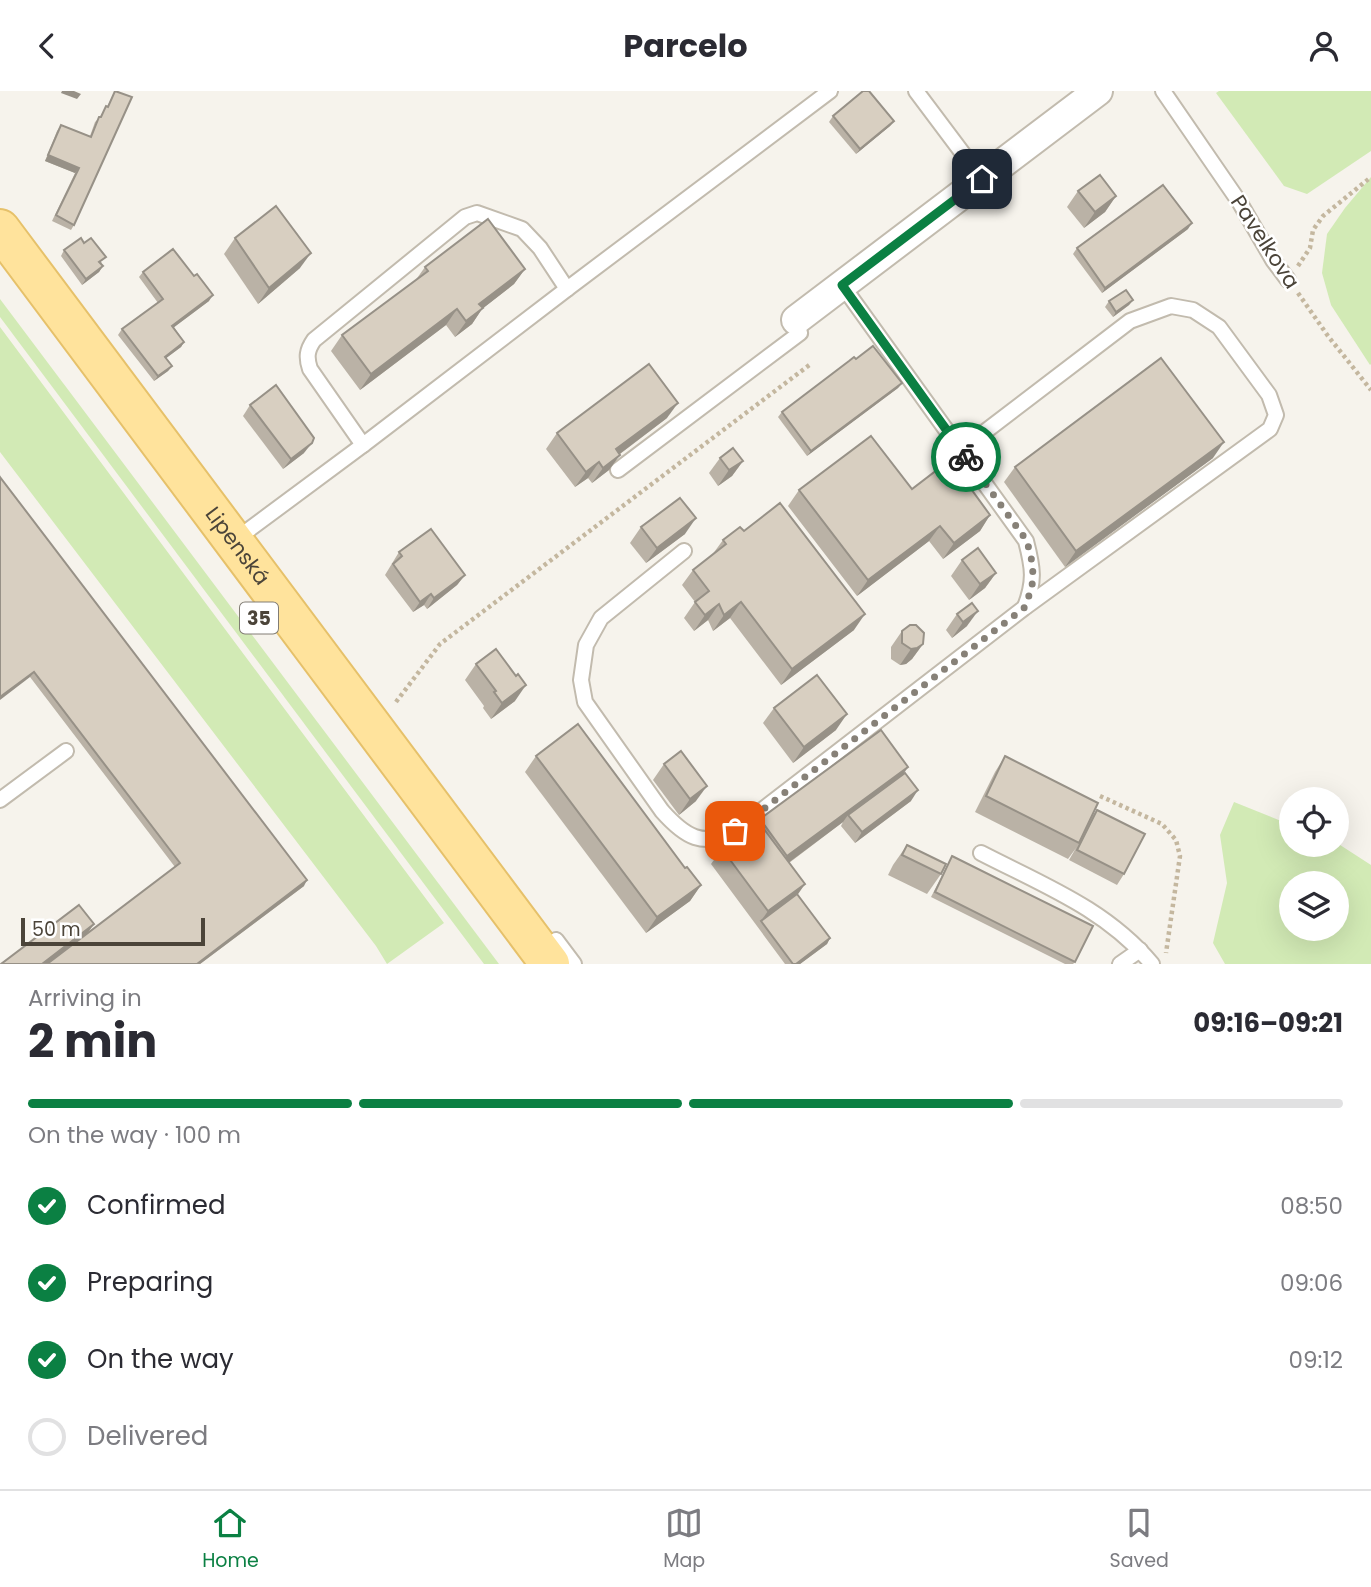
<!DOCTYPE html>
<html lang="en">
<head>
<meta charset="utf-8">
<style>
	:root { --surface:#fff; --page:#f7f7f7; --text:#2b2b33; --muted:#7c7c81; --line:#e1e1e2; --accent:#0b8043 }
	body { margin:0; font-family:Poppins,sans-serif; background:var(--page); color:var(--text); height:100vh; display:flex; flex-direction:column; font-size:26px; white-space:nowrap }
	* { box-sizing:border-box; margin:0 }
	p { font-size:23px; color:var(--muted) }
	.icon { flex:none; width:38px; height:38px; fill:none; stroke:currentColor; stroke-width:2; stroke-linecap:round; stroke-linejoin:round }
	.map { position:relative; height:873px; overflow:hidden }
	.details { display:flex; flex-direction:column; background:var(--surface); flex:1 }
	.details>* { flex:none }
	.tools { position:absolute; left:1279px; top:696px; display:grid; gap:14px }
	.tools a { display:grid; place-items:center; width:70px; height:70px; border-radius:50%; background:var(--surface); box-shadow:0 7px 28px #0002; font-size:35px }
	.scale { position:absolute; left:21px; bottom:18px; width:184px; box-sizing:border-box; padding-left:7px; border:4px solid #4b4439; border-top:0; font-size:19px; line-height:24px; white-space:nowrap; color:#4b4439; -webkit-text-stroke:5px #fff; paint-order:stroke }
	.pin { position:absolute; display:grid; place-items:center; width:60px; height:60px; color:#fff; margin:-30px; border-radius:14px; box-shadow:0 4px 10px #0006 }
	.courier { position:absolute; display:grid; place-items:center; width:70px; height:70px; margin:-35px; border:5px solid #0b8043; border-radius:50%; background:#fff; color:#222; box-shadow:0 2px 9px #0007 }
	.headline em { font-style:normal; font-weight:700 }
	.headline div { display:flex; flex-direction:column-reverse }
	.headline { display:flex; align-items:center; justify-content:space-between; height:119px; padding:0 28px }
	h1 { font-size:46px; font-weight:700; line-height:52px }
	.bar { display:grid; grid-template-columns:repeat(4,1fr); gap:10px 7px; align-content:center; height:84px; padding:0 28px }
	.bar i { height:9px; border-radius:5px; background:var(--line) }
	.bar .active { background:var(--accent) }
	.bar p { grid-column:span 4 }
	ol { padding:0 28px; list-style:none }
	li { display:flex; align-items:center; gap:21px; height:77px }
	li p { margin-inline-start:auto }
	li .icon { padding:7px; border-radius:50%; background:var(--accent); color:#fff; stroke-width:4 }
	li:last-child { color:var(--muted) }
	li i { width:38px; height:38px; border:4px solid var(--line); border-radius:50% }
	header { display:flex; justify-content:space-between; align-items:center; height:91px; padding:0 28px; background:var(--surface); font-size:32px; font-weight:700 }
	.menu { display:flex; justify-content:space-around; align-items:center; height:98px; border-top:2px solid var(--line); background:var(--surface); font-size:19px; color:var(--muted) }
	.menu a { display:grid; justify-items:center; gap:4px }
	.menu .active { color:var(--accent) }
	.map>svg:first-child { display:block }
	.green { fill:#d2eab5; fill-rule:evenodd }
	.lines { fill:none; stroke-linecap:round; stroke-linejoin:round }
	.lane-casing { stroke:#c2bbae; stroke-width:18 }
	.street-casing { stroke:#c2bbae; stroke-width:32 }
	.primary-casing { stroke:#e6c16a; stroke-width:42 }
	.path { stroke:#c4b79f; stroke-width:4.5; stroke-dasharray:3.5 3.5; stroke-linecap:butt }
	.lane { stroke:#fff; stroke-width:14 }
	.street { stroke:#fff; stroke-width:28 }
	.primary { stroke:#ffe39c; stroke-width:38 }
	.wall { fill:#bab2a6 }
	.shaded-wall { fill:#979187 }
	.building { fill:#d8cfc1; stroke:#979187; stroke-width:2 }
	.done { stroke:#878178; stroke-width:7; stroke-dasharray:0 12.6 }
	.route { stroke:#0b8043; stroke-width:9 }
	.labels { text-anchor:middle; stroke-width:5; stroke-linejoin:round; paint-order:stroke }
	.shield { fill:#fff; stroke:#817c74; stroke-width:2 }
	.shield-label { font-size:19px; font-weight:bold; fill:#4b4439 }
	.street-label { font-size:21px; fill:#4b4439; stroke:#fff }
</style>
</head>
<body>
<header><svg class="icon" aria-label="back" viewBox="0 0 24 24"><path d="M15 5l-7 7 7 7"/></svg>Parcelo<svg class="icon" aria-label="person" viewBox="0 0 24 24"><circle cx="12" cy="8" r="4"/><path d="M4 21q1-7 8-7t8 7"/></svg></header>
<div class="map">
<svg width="1371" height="873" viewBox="0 0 1371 873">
	<rect width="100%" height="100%" fill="#f6f3ec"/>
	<g class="green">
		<polygon points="1219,0 1371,0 1371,60 1307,103 1284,95 1216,2"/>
		<polygon points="1371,86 1371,273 1370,274 1331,214 1322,182 1327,143 1345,117"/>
		<polygon points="0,208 499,873 484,873 0,226"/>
		<polygon points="0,236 444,832 387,873 376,855 0,361"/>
		<path d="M 1234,711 L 1291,734 L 1292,754 L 1337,754 L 1337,752 L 1371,774 L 1371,873 L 1225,873 L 1213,852 L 1227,792 L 1220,744 ZM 1292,793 L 1337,793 L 1337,838 L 1292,838 Z"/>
	</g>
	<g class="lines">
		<defs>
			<g id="lane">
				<polyline points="916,0 982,88"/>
				<polyline points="1163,0 1240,112 1273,169 1288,189"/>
				<path d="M 477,122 L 522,138 L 540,157 L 567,198 L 363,354 L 310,278 C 306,266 307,259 314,249 L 465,126 Z"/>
				<path d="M 842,194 L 1026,450 C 1033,477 1035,490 1025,516"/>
				<polyline points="567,198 830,0"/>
				<polyline points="618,379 800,242 796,229"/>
				<polyline points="235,449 363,354"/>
				<path d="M 684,460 L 601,527 L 586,554 L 581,589 L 585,611 L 662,720 C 685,746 703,757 735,740 L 1024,517 L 1270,338 L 1276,324 L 1269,304 L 1219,236 L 1193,219 L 1171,215 L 1130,230 L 961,359"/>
				<polyline points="0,709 66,660"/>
				<path d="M 981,762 C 1043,794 1106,818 1152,873"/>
				<polyline points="556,849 574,873"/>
				<polyline points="1120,873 1140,859"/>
			</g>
			<polyline id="street" points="796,229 1098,0"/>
			<g id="primary">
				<path id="s1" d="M 0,138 L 550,873"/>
			</g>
		</defs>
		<use href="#lane" class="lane-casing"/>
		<use href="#street" class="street-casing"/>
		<use href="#primary" class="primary-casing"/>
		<g class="path">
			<polyline points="1298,175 1310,157 1313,139 1323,125 1371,86"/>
			<polyline points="1298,202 1328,245 1371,299"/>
			<polyline points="396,611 440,553 812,272"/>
			<polyline points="1100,705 1162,733 1176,749 1180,765 1166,862"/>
		</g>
		<use href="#lane" class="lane"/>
		<use href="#street" class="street"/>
		<use href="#primary" class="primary"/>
	</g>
	<g class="wall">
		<polygon points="115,0 74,134 71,139 52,130 75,82 45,70 57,40 61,34 90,45 95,31 100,26 106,15 107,16"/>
		<polygon points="833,25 894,30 890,35 856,63 829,31"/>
		<polygon points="1078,100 1116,105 1105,121 1084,137 1067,116"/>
		<polygon points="1188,138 1102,202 1073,163 1077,157"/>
		<polygon points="235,147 300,177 258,213 224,163"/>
		<polygon points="84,152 102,172 101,172 103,175 99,181 82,194 61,165 64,159"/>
		<polygon points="425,176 525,178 514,193 482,218 472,233 455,246 446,234 360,299 331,260 342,244 415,190"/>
		<polygon points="143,181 209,210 174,236 184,251 181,256 166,267 172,275 168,280 154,290 118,244 122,238 158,212 139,186"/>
		<polygon points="1133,209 1129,214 1113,226 1105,216 1109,210"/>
		<polygon points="856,268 902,292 898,297 807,365 778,326 782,321"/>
		<polygon points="250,314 304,362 283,378 243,325"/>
		<polygon points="667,327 620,363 609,379 592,392 588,387 575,396 546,358 557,342"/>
		<polygon points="720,367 743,370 732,385 718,395 709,382"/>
		<polygon points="1213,367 1065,476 1004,391 1015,376"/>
		<polygon points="0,386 304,795 200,873 1,873 94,833 87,843 175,776 30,586"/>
		<polygon points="912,398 990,424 980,440 943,468 929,450 857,505 788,415 799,399"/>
		<polygon points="641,436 685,443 646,472 630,452"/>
		<polygon points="744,440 854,539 781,594 730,527 713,540 708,529 694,540 684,527 695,511 682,494 693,479 712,464 723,449"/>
		<polygon points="399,461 465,484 457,494 427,518 424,514 413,521 385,484"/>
		<polygon points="962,469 996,482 985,497 969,509 951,485"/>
		<polygon points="957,523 967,535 952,547 946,539"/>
		<polygon points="902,540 923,553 912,568 906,573 900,574 891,568 891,556"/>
		<polygon points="476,573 515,610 491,628 483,617 484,615 465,589"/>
		<polygon points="774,617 836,639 793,672 763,632"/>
		<polygon points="536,665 685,777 701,794 690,810 646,842 525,681"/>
		<polygon points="1005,665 1091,726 1097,719 1124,783 1117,794 1069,769 1076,757 1068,768 975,721 995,681"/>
		<polygon points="664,673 696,710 679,724 653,689"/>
		<polygon points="908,676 902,684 911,710 855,752 841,735 843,731 789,772 805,793 797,803 830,847 827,853 800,873 785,873 711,773 722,758 758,731 760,728"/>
		<polygon points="907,754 941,783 927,803 888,784 893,774"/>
		<polygon points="952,765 1075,871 1073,873 1065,873 931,806"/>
	</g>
	<g class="shaded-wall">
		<polygon points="62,0 74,0 81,3 77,8 61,2"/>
		<polygon points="894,30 890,35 856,63 860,58"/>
		<polygon points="48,64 79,77 75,82 45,70"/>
		<polygon points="1116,105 1105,121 1084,137 1095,121"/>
		<polygon points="1192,132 1188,138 1102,202 1105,197"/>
		<polygon points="311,162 300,177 258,213 269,197"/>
		<polygon points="103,175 99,181 82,194 86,188"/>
		<polygon points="525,178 514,193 482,218 472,233 455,246 479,213"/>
		<polygon points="213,204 209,210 169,240 172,235"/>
		<polygon points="1133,209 1129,214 1113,226 1116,221"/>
		<polygon points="457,218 446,234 360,299 371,283"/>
		<polygon points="184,251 181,256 161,271 165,266"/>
		<polygon points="172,275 168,280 154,290 158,285"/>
		<polygon points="902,292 898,297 807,365 811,360"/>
		<polygon points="678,312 667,327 605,374 616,358"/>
		<polygon points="1224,351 1213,367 1065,476 1076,460"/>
		<polygon points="312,352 304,362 283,378 291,368"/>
		<polygon points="620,364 609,379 592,392 603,377"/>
		<polygon points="743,370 732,385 718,395 729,379"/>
		<polygon points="599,371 588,387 575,396 586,381"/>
		<polygon points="990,424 980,440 943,468 954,452"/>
		<polygon points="696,427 685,443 646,472 657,457"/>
		<polygon points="940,435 929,450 857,505 868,489"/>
		<polygon points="996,482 985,497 969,509 980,493"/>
		<polygon points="465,484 457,494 427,518 434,507"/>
		<polygon points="431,503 424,514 413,521 420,511"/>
		<polygon points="741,511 730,527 713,540 724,524"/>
		<polygon points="719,513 708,529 694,540 705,524"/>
		<polygon points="978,520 967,535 952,547 963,531"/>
		<polygon points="865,523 854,539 781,594 792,578"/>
		<polygon points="923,553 912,568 906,573 900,574 911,558"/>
		<polygon points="34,581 30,586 0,609 0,606"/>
		<polygon points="526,594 515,610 491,628 502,612"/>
		<polygon points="847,623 836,639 793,672 804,656"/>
		<polygon points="908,676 897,692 848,724 843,731 776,781 787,765"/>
		<polygon points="707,695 696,710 679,724 690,708"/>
		<polygon points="918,699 911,710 855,752 862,741"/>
		<polygon points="307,789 304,795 200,873 197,873"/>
		<polygon points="805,793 794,809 761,830 768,820"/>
		<polygon points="701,794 690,810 646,842 657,826"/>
		<polygon points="94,833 86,844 49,873 42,873"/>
		<polygon points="830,847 827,853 800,873 796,873"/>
	</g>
	<g class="building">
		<polygon points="115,0 132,6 74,134 56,124 79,77 48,64 61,34 91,46 99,26 101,26 106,15 108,16"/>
		<polygon points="863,0 869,0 894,30 860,58 833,25"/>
		<polygon points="1100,84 1116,105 1095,121 1078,100"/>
		<polygon points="1163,94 1192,132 1105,197 1077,157"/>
		<polygon points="276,115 311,162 269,197 235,147"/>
		<polygon points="488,128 525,178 479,213 483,217 466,230 457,218 371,283 342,244 428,180 425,176"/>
		<polygon points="81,147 84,152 91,147 106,166 99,171 103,175 86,188 64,159"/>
		<polygon points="173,158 194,185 197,183 213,204 172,235 184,251 165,266 172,275 158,285 122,238 163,208 143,181"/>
		<polygon points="1126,199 1133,209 1116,221 1109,210"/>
		<polygon points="873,255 902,292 811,360 782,321 849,270 854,266 856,268"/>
		<polygon points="1161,267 1224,351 1076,460 1015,376"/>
		<polygon points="649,273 678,312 616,358 620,364 603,377 599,371 586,381 557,342"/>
		<polygon points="276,294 314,347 312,352 291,368 250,314"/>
		<polygon points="871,345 912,398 950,369 990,424 954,452 940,435 868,489 799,399"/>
		<polygon points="733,357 743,370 729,379 720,367"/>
		<polygon points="0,386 307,789 197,873 47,873 180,772 34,581 0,606"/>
		<polygon points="680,407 696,427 657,457 641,436"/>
		<polygon points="780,412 865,523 792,578 741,511 724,524 719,513 705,524 695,511 709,500 693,479 726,453 723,449 740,436 744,440"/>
		<polygon points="431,438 465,484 434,507 431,503 420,511 393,473 402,465 399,461"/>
		<polygon points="978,457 996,482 980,493 962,469"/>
		<polygon points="972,512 978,520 963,531 957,523"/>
		<polygon points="910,534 916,534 924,542 923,553 917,557 911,558 902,552 902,540"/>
		<polygon points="496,558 516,585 518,583 526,594 502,612 494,601 496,600 476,573"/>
		<polygon points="817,584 847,623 804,656 774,617"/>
		<polygon points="578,633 685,777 687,776 701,794 657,826 536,665"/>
		<polygon points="881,639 908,676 787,765 760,728"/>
		<polygon points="681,660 707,695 690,708 664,673"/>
		<polygon points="1005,665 1098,712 1079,752 986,705"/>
		<polygon points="905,682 918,699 862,741 848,724"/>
		<polygon points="1097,719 1145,743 1124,783 1077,759"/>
		<polygon points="758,730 805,793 768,820 722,758"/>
		<polygon points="907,754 946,773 941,783 902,764"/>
		<polygon points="952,765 1093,835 1075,871 935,801"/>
		<polygon points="797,803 830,847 796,873 793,873 761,830"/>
		<polygon points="79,814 94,833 42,873 1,873"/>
	</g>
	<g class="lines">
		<polyline class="done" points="735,740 1024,517 1032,497 1033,475 1027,450 966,366"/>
		<polyline class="route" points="966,366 842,194 982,88"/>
	</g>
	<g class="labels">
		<rect class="shield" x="240" y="511.5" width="38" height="31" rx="5"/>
		<g class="shield-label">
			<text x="259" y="534">35</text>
		</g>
		<g class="street-label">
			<text transform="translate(1265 151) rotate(57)" y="7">Pavelkova</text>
			<text dy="7" stroke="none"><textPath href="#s1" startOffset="396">Lipenská</textPath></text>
		</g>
	</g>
</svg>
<div class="tools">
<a><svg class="icon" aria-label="locate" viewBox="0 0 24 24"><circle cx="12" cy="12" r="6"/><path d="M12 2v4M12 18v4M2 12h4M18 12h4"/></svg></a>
<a><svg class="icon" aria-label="layers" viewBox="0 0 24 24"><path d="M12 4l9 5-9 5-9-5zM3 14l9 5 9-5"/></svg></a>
</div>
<div class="scale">50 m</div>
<div class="pin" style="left:735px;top:740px;background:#ea580c"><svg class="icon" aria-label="bag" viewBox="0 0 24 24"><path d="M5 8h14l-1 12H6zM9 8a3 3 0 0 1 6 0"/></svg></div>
<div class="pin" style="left:982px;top:88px;background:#1f2937"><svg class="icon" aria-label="home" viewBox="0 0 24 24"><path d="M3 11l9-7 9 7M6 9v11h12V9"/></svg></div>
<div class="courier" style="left:966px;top:366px"><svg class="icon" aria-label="bike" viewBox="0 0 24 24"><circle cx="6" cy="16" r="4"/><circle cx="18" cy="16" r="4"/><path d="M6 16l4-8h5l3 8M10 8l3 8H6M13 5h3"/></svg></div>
</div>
<section class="details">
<div class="headline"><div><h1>2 min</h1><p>Arriving in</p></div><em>09:16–09:21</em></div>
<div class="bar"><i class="active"></i><i class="active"></i><i class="active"></i><i></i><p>On the way · 100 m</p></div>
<ol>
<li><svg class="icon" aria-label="check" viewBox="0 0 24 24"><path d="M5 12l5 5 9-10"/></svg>Confirmed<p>08:50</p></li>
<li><svg class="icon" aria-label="check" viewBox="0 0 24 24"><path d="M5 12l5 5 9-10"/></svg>Preparing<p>09:06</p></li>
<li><svg class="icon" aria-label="check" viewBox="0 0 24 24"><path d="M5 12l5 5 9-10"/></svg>On the way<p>09:12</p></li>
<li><i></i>Delivered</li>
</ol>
</section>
<nav class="menu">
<a class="active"><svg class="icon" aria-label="home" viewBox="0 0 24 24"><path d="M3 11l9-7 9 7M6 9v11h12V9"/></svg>Home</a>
<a><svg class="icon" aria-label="map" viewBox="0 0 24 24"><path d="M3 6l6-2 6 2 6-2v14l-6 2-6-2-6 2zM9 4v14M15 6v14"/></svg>Map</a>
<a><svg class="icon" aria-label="saved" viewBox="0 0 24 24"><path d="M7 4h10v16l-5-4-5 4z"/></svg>Saved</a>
</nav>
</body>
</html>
